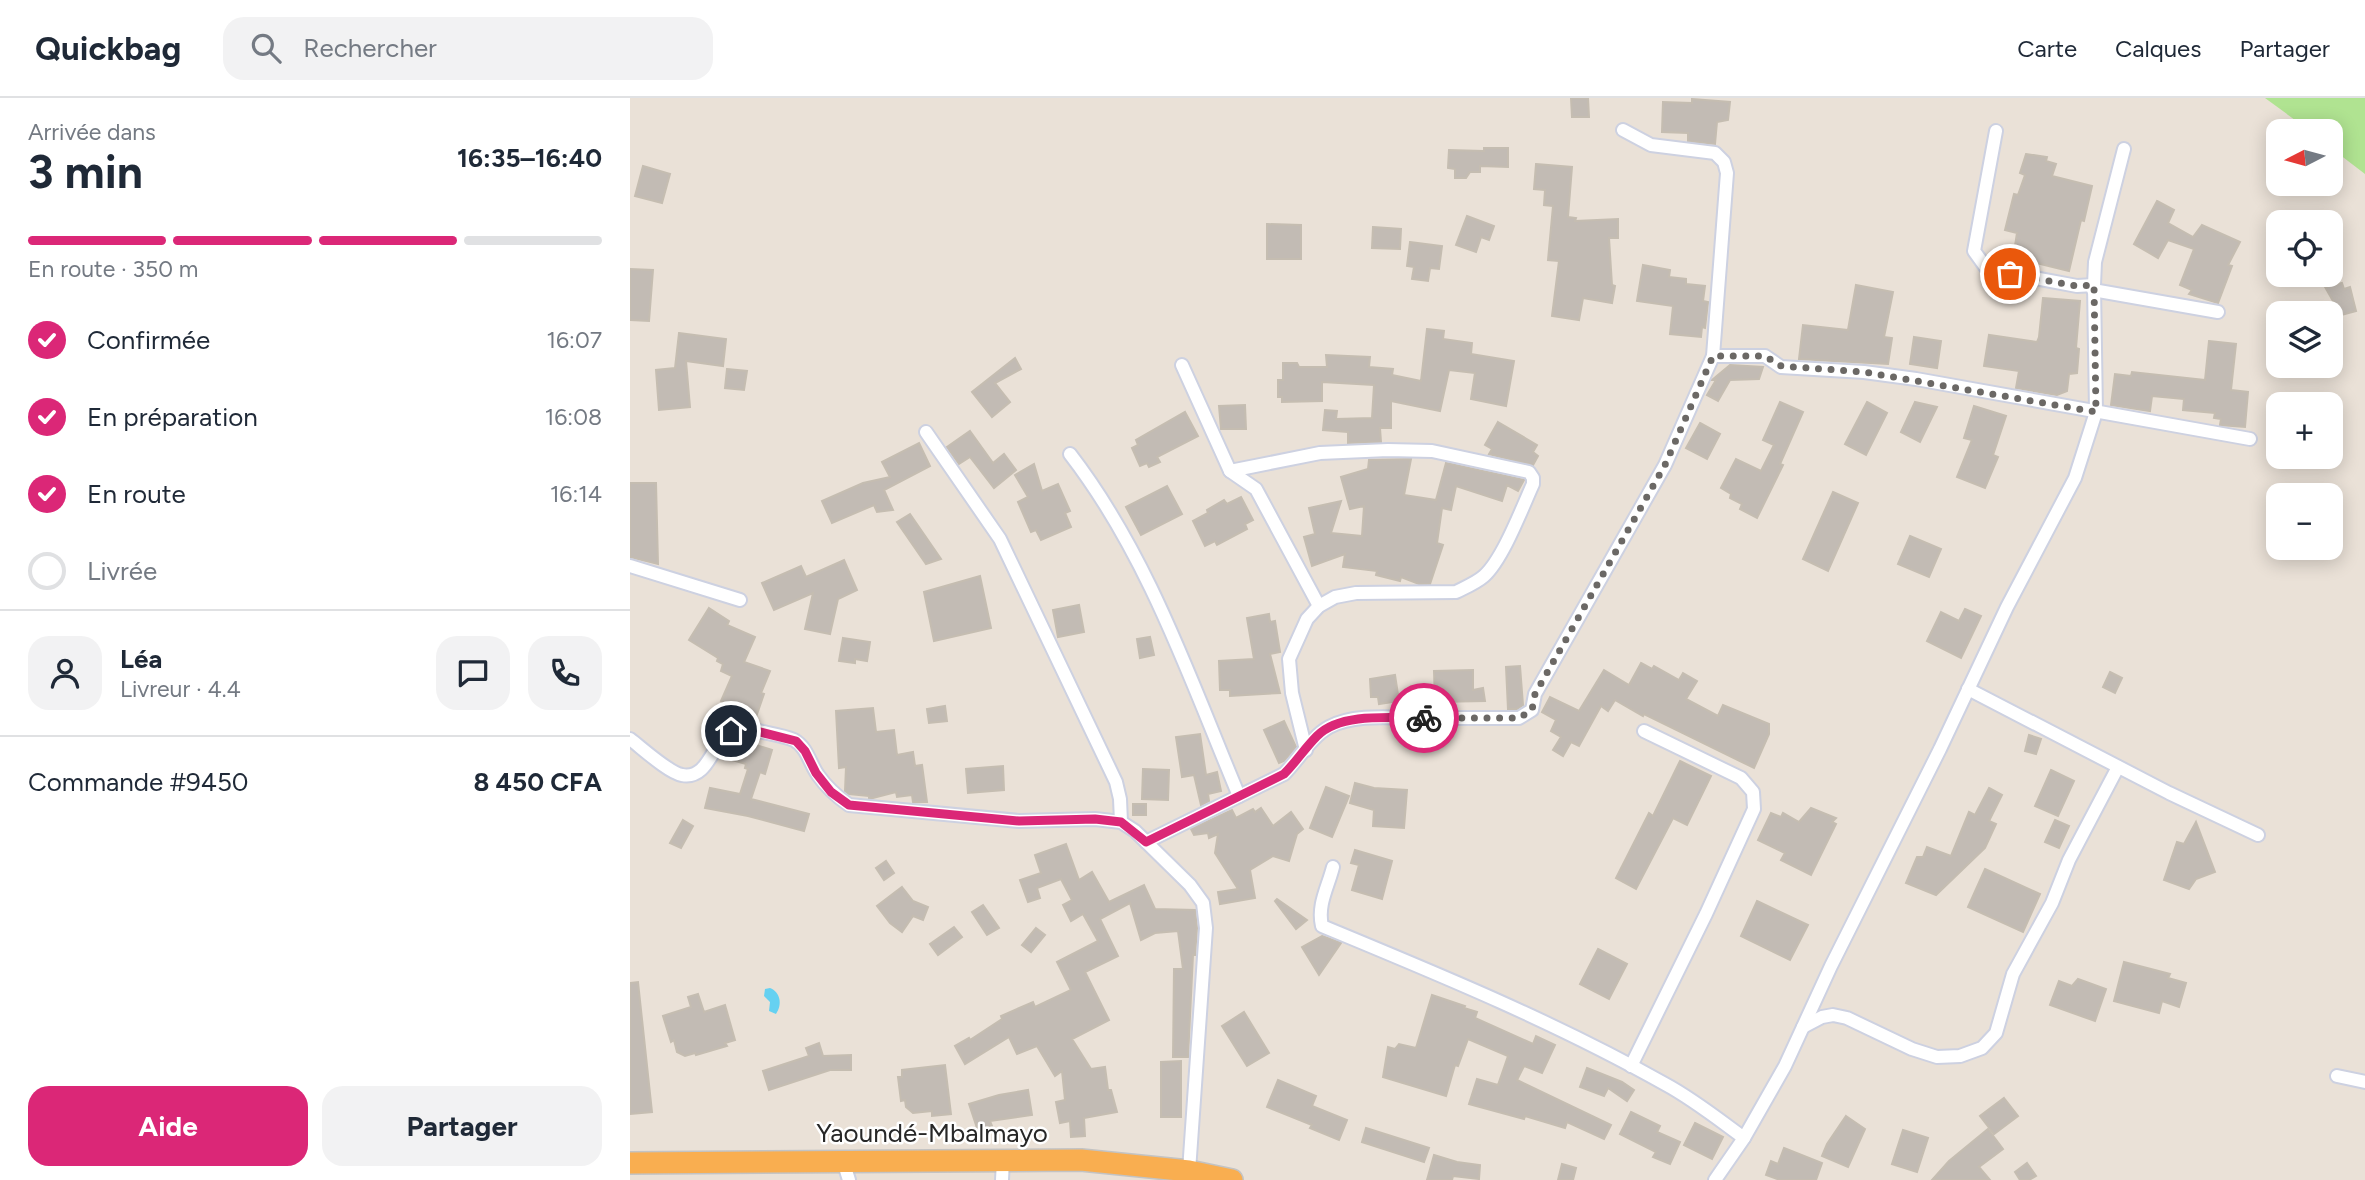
<!DOCTYPE html>
<html lang="fr">
<head>
<meta charset="utf-8">
<style>
	:root { --surface:#fff; --page:#f2f2f3; --text:#1f2937; --muted:#747a83; --line:#e0e1e3; --accent:#db2777 }
	body { margin:0; font-family:Figtree,sans-serif; background:var(--page); color:var(--text); height:100vh; display:flex; flex-direction:column; font-size:26px; white-space:nowrap }
	* { box-sizing:border-box; margin:0 }
	p { font-size:23px; color:var(--muted) }
	.icon { flex:none; width:38px; height:38px; fill:none; stroke:currentColor; stroke-width:2; stroke-linecap:round; stroke-linejoin:round }
	.map { position:relative; flex:1; overflow:hidden }
	.side { display:flex; flex-direction:column; background:var(--surface); width:630px }
	.side>* { flex:none }
	.needle { width:46px; rotate:264deg }
	.tools { position:absolute; left:1636px; top:21px; display:grid; gap:14px }
	.tools a { display:grid; place-items:center; width:77px; height:77px; border-radius:14px; background:var(--surface); box-shadow:0 4px 18px #0003; font-size:35px }
	.pin { position:absolute; display:grid; place-items:center; width:60px; height:60px; color:#fff; margin:-30px; border:4px solid #fff; border-radius:50%; box-shadow:0 2px 7px #0007 }
	.courier { position:absolute; display:grid; place-items:center; width:70px; height:70px; margin:-35px; border:5px solid #db2777; border-radius:50%; background:#fff; color:#222; box-shadow:0 2px 9px #0007 }
	.headline em { font-style:normal; font-weight:700 }
	.headline div { display:flex; flex-direction:column-reverse }
	.headline { display:flex; align-items:center; justify-content:space-between; height:119px; padding:0 28px }
	h1 { font-size:46px; font-weight:700; line-height:52px }
	.bar { display:grid; grid-template-columns:repeat(4,1fr); gap:10px 7px; align-content:center; height:84px; padding:0 28px }
	.bar i { height:9px; border-radius:5px; background:var(--line) }
	.bar .selected { background:var(--accent) }
	.bar p { grid-column:span 4 }
	.line { display:flex; align-items:center; gap:18px; padding:0 28px; border-top:2px solid var(--line) }
	.line div { flex:1 }
	.round { display:grid; place-items:center; flex:none; width:74px; height:74px; border-radius:21px; background:var(--page) }
	ol { padding:0 28px; list-style:none }
	li { display:flex; align-items:center; gap:21px; height:77px }
	li p { margin-inline-start:auto }
	li .icon { padding:7px; border-radius:50%; background:var(--accent); color:#fff; stroke-width:4 }
	li:last-child { color:var(--muted) }
	li i { width:38px; height:38px; border:4px solid var(--line); border-radius:50% }
	.action { display:flex; gap:14px; margin-top:auto; padding:14px 28px }
	.action a { flex:1; height:80px; border-radius:21px; background:var(--accent); color:#fff; font-size:28px; font-weight:700; line-height:80px; text-align:center }
	.action a+a { background:var(--page); color:var(--text) }
	header { display:flex; align-items:center; gap:42px; box-sizing:border-box; height:98px; padding:0 35px; background:var(--surface); border-bottom:2px solid var(--line) }
	header strong { font-size:33px }
	nav { display:flex; gap:38px; margin-inline-start:auto; font-size:24px }
	.search { width:490px; height:63px; background:var(--page); display:flex; align-items:center; gap:18px; box-sizing:border-box; padding:0 24px; border-radius:21px; color:var(--muted); font-size:26px }
	main { display:flex; flex:1; min-height:0 }
	.map>svg:first-child { display:block }
	.green { fill:#b0e391 }
	.water { fill:#66d1f1 }
	.building { fill:#c2bbb4; stroke:#c5bdb1; stroke-width:2 }
	.lines { fill:none; stroke-linecap:round; stroke-linejoin:round }
	.minor-casing { stroke:#cdd1e1; stroke-width:16 }
	.trunk-casing { stroke:#c3c3c3; stroke-width:24 }
	.minor { stroke:#fff; stroke-width:12 }
	.trunk { stroke:#f9ae50; stroke-width:21 }
	.done { stroke:#6b6865; stroke-width:7; stroke-dasharray:0 12.6 }
	.route { stroke:#db2777; stroke-width:9 }
	.labels { text-anchor:middle; stroke-width:5; stroke-linejoin:round; paint-order:stroke }
	.street-label { font-size:26px; fill:#272727; stroke:#fff }
</style>
</head>
<body>
<header>
<strong>Quickbag</strong>
<div class="search"><svg class="icon" aria-label="search" viewBox="0 0 24 24"><circle cx="10" cy="10" r="6"/><path d="M15 15l6 6"/></svg>Rechercher</div>
<nav><a>Carte</a><a>Calques</a><a>Partager</a></nav>
</header>
<main>
<section class="side">
<div class="headline"><div><h1>3 min</h1><p>Arrivée dans</p></div><em>16:35–16:40</em></div>
<div class="bar"><i class="selected"></i><i class="selected"></i><i class="selected"></i><i></i><p>En route · 350 m</p></div>
<ol>
<li><svg class="icon" aria-label="check" viewBox="0 0 24 24"><path d="M5 12l5 5 9-10"/></svg>Confirmée<p>16:07</p></li>
<li><svg class="icon" aria-label="check" viewBox="0 0 24 24"><path d="M5 12l5 5 9-10"/></svg>En préparation<p>16:08</p></li>
<li><svg class="icon" aria-label="check" viewBox="0 0 24 24"><path d="M5 12l5 5 9-10"/></svg>En route<p>16:14</p></li>
<li><i></i>Livrée</li>
</ol>
<div class="line" style="height:126px"><a class="round"><svg class="icon" aria-label="person" viewBox="0 0 24 24"><circle cx="12" cy="8" r="4"/><path d="M4 21q1-7 8-7t8 7"/></svg></a><div><b>Léa</b><p>Livreur · 4.4</p></div><a class="round"><svg class="icon" aria-label="chat" viewBox="0 0 24 24"><path d="M4 5h16v11H9l-5 4z"/></svg></a><a class="round"><svg class="icon" aria-label="phone" viewBox="0 0 24 24"><path d="M5 4h4l2 5-3 2q2 4 5 5l2-3 5 2v4C11 20 4 13 5 4z"/></svg></a></div>
<div class="line" style="height:91px"><div>Commande #9450</div><b>8 450 CFA</b></div>
<div class="action"><a>Aide</a><a>Partager</a></div>
</section>
<div class="map">
<svg width="1735" height="1082" viewBox="0 0 1735 1082">
	<rect width="100%" height="100%" fill="#eae1d7"/>
	<polygon class="green" points="1635,0 1735,0 1735,76 1701,50 1701,33 1680,33"/>
	<path class="water" d="M 140,890 C 150,894 153,906 146,916 L 139,913 L 140,904 L 134,898 L 135,891 Z"/>
	<g class="building">
		<polygon points="941,0 958,0 959,19 942,19"/>
		<polygon points="1062,1 1100,4 1098,22 1087,24 1085,46 1058,43 1058,35 1032,34 1033,4 1062,5"/>
		<polygon points="854,50 878,50 878,69 850,68 850,74 840,74 836,80 825,80 825,71 818,70 819,52 854,53"/>
		<polygon points="1396,56 1417,59 1416,63 1426,66 1422,78 1462,88 1454,123 1451,122 1439,173 1402,164 1401,170 1382,167 1387,135 1375,132 1384,96 1388,97 1395,77 1390,75"/>
		<polygon points="906,66 942,69 938,119 946,120 945,123 988,121 988,140 979,140 982,187 985,188 982,205 953,200 949,222 922,218 929,163 918,162 923,108 914,107 915,92 904,91"/>
		<polygon points="13,68 40,76 32,105 5,98"/>
		<polygon points="1527,103 1544,112 1538,125 1563,139 1572,127 1610,144 1598,167 1602,168 1588,205 1559,196 1562,192 1550,187 1564,151 1538,142 1528,160 1504,146"/>
		<polygon points="837,118 864,128 859,142 851,139 846,154 826,147"/>
		<polygon points="637,126 671,127 671,161 637,161"/>
		<polygon points="743,129 771,131 770,151 742,150"/>
		<polygon points="780,144 812,148 809,171 800,170 798,183 782,181 784,169 777,168"/>
		<polygon points="1013,167 1040,172 1039,179 1056,181 1056,186 1075,188 1073,203 1078,204 1075,230 1072,229 1071,239 1040,236 1043,208 1007,203"/>
		<polygon points="0,171 23,172 19,223 0,222"/>
		<polygon points="1712,185 1714,191 1720,189 1726,213 1711,217 1695,189"/>
		<polygon points="1226,187 1263,194 1254,239 1262,240 1258,266 1169,261 1173,227 1218,232"/>
		<polygon points="1413,200 1450,203 1446,250 1449,251 1447,275 1439,276 1437,293 1427,297 1386,290 1389,273 1354,268 1359,237 1407,244 1409,239"/>
		<polygon points="797,231 814,233 813,241 842,245 841,256 884,263 876,308 841,301 845,275 819,272 810,313 761,303 761,330 750,330 751,344 718,345 718,334 693,332 695,312 707,313 706,321 742,320 744,287 692,284 692,303 652,304 652,299 648,299 648,282 653,282 653,265 667,265 669,269 697,269 696,257 740,259 739,269 763,271 762,277 791,283"/>
		<polygon points="49,235 96,241 93,268 56,263 60,309 29,312 26,272 45,270"/>
		<polygon points="1284,239 1311,243 1307,270 1280,266"/>
		<polygon points="1579,243 1606,246 1601,292 1618,294 1615,329 1590,327 1591,321 1584,320 1585,315 1553,312 1554,301 1522,298 1520,313 1481,307 1485,276 1501,278 1502,274 1575,282"/>
		<polygon points="385,260 391,271 365,285 380,304 362,319 342,294"/>
		<polygon points="1100,267 1133,269 1129,281 1100,282 1088,303 1077,297 1086,282 1082,282"/>
		<polygon points="97,271 117,273 114,292 95,290"/>
		<polygon points="1150,304 1173,314 1150,366 1153,367 1127,420 1110,411 1112,406 1100,400 1101,396 1091,390 1106,361 1131,373 1144,347 1133,342"/>
		<polygon points="1237,304 1257,315 1236,357 1215,346"/>
		<polygon points="1285,304 1307,309 1290,344 1271,334"/>
		<polygon points="615,307 616,331 591,331 589,308"/>
		<polygon points="1344,308 1376,318 1363,357 1368,359 1355,390 1327,379 1342,342 1334,340"/>
		<polygon points="555,314 568,338 527,359 530,364 519,369 517,365 510,368 502,350 508,347 506,342"/>
		<polygon points="868,324 907,347 903,354 908,358 903,367 859,356 862,351 855,347"/>
		<polygon points="1070,325 1090,336 1077,361 1056,350"/>
		<polygon points="340,333 363,365 374,356 386,372 364,390 340,359 329,366 317,349"/>
		<polygon points="289,345 300,368 254,392 263,412 247,414 244,407 202,425 192,403 233,385 260,379 252,364"/>
		<polygon points="781,361 774,397 806,402 816,365 894,382 888,393 877,387 872,403 826,388 821,412 812,410 807,445 813,447 800,486 789,486 771,479 770,483 746,477 747,473 713,469 715,456 682,468 674,439 685,436 679,410 711,403 701,435 732,438 734,408 720,411 711,379 738,371 739,362"/>
		<polygon points="404,366 412,393 428,386 440,413 435,415 441,429 411,442 406,432 401,434 388,404 398,399 385,377"/>
		<polygon points="0,385 26,385 28,466 0,459"/>
		<polygon points="537,388 552,416 511,437 496,409"/>
		<polygon points="1203,394 1228,405 1198,473 1173,461"/>
		<polygon points="611,399 623,422 615,426 617,431 587,447 585,443 575,448 563,423 578,415 577,412 594,402 597,406"/>
		<polygon points="280,416 311,461 296,466 267,424"/>
		<polygon points="1280,438 1311,451 1299,479 1268,466"/>
		<polygon points="214,462 227,492 208,501 200,536 175,531 183,495 144,512 132,485 171,468 176,479"/>
		<polygon points="350,478 361,530 304,543 294,494"/>
		<polygon points="449,507 454,534 428,539 423,512"/>
		<polygon points="79,510 99,523 97,527 125,539 114,564 140,573 131,595 134,596 125,622 115,618 116,614 91,603 102,578 91,573 93,566 87,563 88,560 59,542"/>
		<polygon points="1335,511 1351,518 1331,560 1297,543 1311,514 1329,523"/>
		<polygon points="639,516 640,524 645,523 650,554 640,556 650,595 600,598 600,592 590,592 589,563 624,561 617,520"/>
		<polygon points="520,539 524,557 510,560 507,541"/>
		<polygon points="213,540 240,544 237,563 225,561 225,565 209,563"/>
		<polygon points="1011,565 1022,571 1024,568 1049,582 1053,575 1067,583 1056,601 1088,618 1093,607 1139,626 1139,636 1124,670 1014,616 1013,618 985,602 978,613 971,608 949,648 941,644 933,658 923,652 931,639 921,633 926,622 912,614 920,599 949,613 974,572 999,587"/>
		<polygon points="890,568 893,607 887,611 878,611 876,569"/>
		<polygon points="843,572 843,592 853,590 855,603 805,604 804,573"/>
		<polygon points="1480,574 1492,580 1485,595 1473,589"/>
		<polygon points="765,577 769,603 749,606 748,599 741,599 740,581"/>
		<polygon points="315,608 317,623 299,625 297,611"/>
		<polygon points="243,610 246,634 264,632 267,657 283,654 285,668 292,667 297,704 283,704 282,697 267,699 266,694 243,700 239,700 239,698 219,696 215,693 216,669 209,670 206,613"/>
		<polygon points="654,623 666,649 654,663 649,665 634,632"/>
		<polygon points="570,636 576,677 587,674 591,693 578,696 579,703 571,707 564,677 552,679 546,639"/>
		<polygon points="1399,637 1411,641 1406,656 1395,653"/>
		<polygon points="111,639 110,642 142,652 135,676 130,674 121,701 179,716 174,733 118,718 75,710 80,690 110,696 118,671 115,670 116,666 91,659 101,644"/>
		<polygon points="1050,663 1081,678 1057,727 1043,720 1006,791 986,780 1019,715 1023,718"/>
		<polygon points="373,668 374,692 338,695 336,671"/>
		<polygon points="513,671 539,672 538,702 512,701"/>
		<polygon points="1421,672 1444,683 1428,718 1405,708"/>
		<polygon points="725,685 744,690 777,692 774,730 743,728 744,712 720,705"/>
		<polygon points="696,689 719,698 702,739 680,730"/>
		<polygon points="1359,690 1372,697 1359,723 1366,726 1355,750 1306,797 1276,785 1287,759 1293,759 1297,749 1321,758 1339,714 1345,717"/>
		<rect x="503" y="706" width="13" height="11"/>
		<polygon points="631,710 643,728 661,714 673,731 667,736 659,763 643,758 620,772 625,800 590,806 588,794 608,791 585,755 588,736 579,740 578,735 564,737 561,731 602,712 606,720 623,711 625,714"/>
		<polygon points="1181,710 1206,720 1202,724 1206,726 1181,777 1151,762 1155,755 1128,742 1141,715 1151,719 1153,715 1169,724"/>
		<polygon points="53,722 63,728 51,750 40,745"/>
		<polygon points="1425,722 1439,728 1429,750 1415,744"/>
		<polygon points="1566,724 1585,774 1566,781 1559,791 1534,782 1547,744 1554,746"/>
		<polygon points="436,746 449,782 462,774 479,804 514,787 525,811 565,812 567,830 565,857 563,857 558,959 543,959 544,871 553,871 548,833 525,835 511,842 500,805 470,821 488,858 455,874 479,922 442,941 461,971 475,969 478,992 481,992 487,1014 454,1020 455,1038 441,1039 440,1023 430,1025 426,1004 435,1002 432,973 425,978 407,948 387,956 379,939 335,966 325,948 339,940 340,942 372,921 371,918 403,904 405,909 441,892 427,864 468,843 453,816 441,823 433,807 442,802 431,781 407,790 410,800 398,804 390,782 411,775 405,757"/>
		<polygon points="725,752 762,763 752,801 722,792 729,767 721,765"/>
		<polygon points="256,763 264,775 254,782 246,770"/>
		<polygon points="1355,771 1410,796 1393,834 1338,809"/>
		<polygon points="272,789 283,803 298,809 293,822 283,818 272,834 260,825 247,808"/>
		<polygon points="647,801 677,822 666,831 645,803"/>
		<polygon points="1127,803 1178,827 1160,862 1111,838"/>
		<polygon points="353,807 369,830 357,837 342,814"/>
		<polygon points="324,829 332,839 308,857 300,846"/>
		<polygon points="406,830 415,837 401,854 392,847"/>
		<polygon points="692,838 711,845 689,877 672,849"/>
		<polygon points="968,851 997,866 979,901 950,886"/>
		<polygon points="1494,864 1540,876 1538,880 1556,885 1549,909 1532,903 1529,915 1484,903"/>
		<polygon points="1448,881 1476,891 1465,923 1420,907 1429,883 1442,888"/>
		<polygon points="8,884 22,1014 0,1016 0,885"/>
		<polygon points="68,896 74,914 95,907 105,942 95,945 97,948 66,957 65,955 55,958 47,954 44,942 41,944 33,918 61,909 58,899"/>
		<polygon points="802,897 835,908 834,910 847,914 845,920 903,946 906,938 925,947 912,975 894,968 887,982 981,1027 974,1041 937,1024 935,1030 895,1018 894,1021 839,1006 847,981 868,987 878,958 838,941 828,968 825,967 816,998 753,979 758,949 765,951 769,946 786,950"/>
		<polygon points="614,914 639,955 617,968 592,928"/>
		<polygon points="189,945 193,958 221,957 221,972 200,972 139,992 133,973 179,958 176,950"/>
		<polygon points="551,963 551,1019 531,1019 531,964"/>
		<polygon points="315,967 321,1016 302,1018 302,1013 283,1015 276,1009 275,1002 271,1003 268,979 272,979 272,972"/>
		<polygon points="957,970 992,984 1004,992 997,1003 978,990 974,998 950,989"/>
		<polygon points="648,982 686,998 682,1008 717,1022 709,1042 680,1030 682,1027 637,1009"/>
		<polygon points="398,992 402,1017 360,1023 362,1028 348,1033 339,1006 369,997"/>
		<polygon points="1374,1000 1388,1018 1364,1036 1350,1018"/>
		<polygon points="1001,1014 1030,1028 1027,1034 1050,1044 1040,1066 1023,1059 1026,1054 990,1036"/>
		<polygon points="1216,1018 1235,1031 1218,1069 1192,1058 1197,1046"/>
		<polygon points="1065,1025 1093,1039 1082,1061 1054,1047"/>
		<polygon points="736,1030 799,1050 794,1064 732,1044"/>
		<polygon points="1358,1031 1373,1051 1349,1069 1360,1082 1302,1082 1319,1063"/>
		<polygon points="1273,1032 1298,1040 1287,1074 1262,1066"/>
		<polygon points="1154,1050 1192,1065 1186,1082 1150,1082 1136,1077 1141,1063 1148,1066"/>
		<polygon points="804,1057 827,1064 850,1067 849,1081 823,1078 822,1082 797,1082"/>
		<polygon points="1397,1065 1406,1078 1399,1082 1390,1082 1385,1074"/>
		<polygon points="932,1066 946,1070 943,1082 928,1082"/>
	</g>
	<g class="lines">
		<defs>
			<g id="minor">
				<polyline points="993,32 1021,47 1085,55 1094,64 1097,75 1083,258 1135,258 1151,269 1234,274 1286,281 1620,341"/>
				<polyline points="1464,187 1465,164 1494,51"/>
				<polyline points="1463,192 1588,214"/>
				<polyline points="552,267 600,373 626,391 689,508"/>
				<polyline points="296,334 370,441 486,684 490,701 491,724"/>
				<path d="M 440,356 C 518,457 560,581 609,698"/>
				<path d="M 600,373 L 690,355 L 758,352 L 802,353 L 899,374 L 903,380 L 903,386 C 892,410 873,461 854,478 C 846,485 836,489 826,494 L 726,495 L 705,499 L 689,508 L 677,521 L 659,561 L 662,595 L 676,652"/>
				<polyline points="0,468 110,502"/>
				<polyline points="1338,591 1539,695 1628,737"/>
				<path d="M 0,641 C 12,650 39,675 52,677 C 79,682 82,644 101,633 C 110,628 123,632 133,634 C 143,636 155,638 164,642 C 177,649 180,666 188,677 C 197,690 206,698 219,707 L 389,723 L 465,721 L 491,724 L 505,733 L 560,787 L 573,805 L 576,830 L 559,1073"/>
				<path d="M 516,744 L 654,676 C 669,661 681,639 699,629 C 725,615 763,620 791,620 C 823,620 856,620 889,620 L 902,612 L 905,596 L 1035,367 L 1083,258"/>
				<path d="M 703,769 C 698,789 687,807 692,828 C 808,876 925,924 1035,986 C 1063,1001 1088,1021 1114,1040"/>
				<polyline points="1173,929 1192,919 1203,917 1217,920 1282,951 1307,959 1330,958 1352,950 1366,935 1383,876 1422,805 1439,762 1488,669"/>
				<polyline points="1001,968 1076,816 1124,711 1123,694 1111,680 1014,633"/>
				<polyline points="1707,978 1735,984"/>
				<polyline points="213,1063 219,1082"/>
				<polyline points="372,1082 373,1062"/>
				<polyline points="1085,1082 1114,1040 1155,968 1201,868 1310,651 1377,509 1445,380 1466,314 1464,187 1447,188 1357,171 1344,153 1366,33"/>
			</g>
			<polyline id="trunk" points="0,1065 451,1062 559,1073 602,1082"/>
		</defs>
		<use href="#minor" class="minor-casing"/>
		<use href="#trunk" class="trunk-casing"/>
		<use href="#minor" class="minor"/>
		<use href="#trunk" class="trunk"/>
	</g>
	<g class="lines">
		<polyline class="done" points="794,620 889,620 902,612 905,596 1035,367 1083,258 1135,258 1151,268 1234,274 1466,314 1464,187 1447,188 1380,176"/>
		<path class="route" d="M 101,633 L 110,631 L 122,632 L 166,643 L 175,653 L 186,675 L 201,694 L 219,707 L 389,723 L 465,721 L 491,724 L 516,744 L 654,676 C 666,664 675,650 687,638 C 710,614 763,620 794,620"/>
	</g>
	<g class="labels">
		<g class="street-label">
			<text x="302" y="1044">Yaoundé-Mbalmayo</text>
		</g>
	</g>
</svg>
<div class="tools">
<a><svg class="needle" viewBox="-14 -14 28 28"><path d="M0-13l5 13h-10z" fill="#e53935"/><path d="M0 13l5-13h-10z" fill="#747a83"/></svg></a>
<a><svg class="icon" aria-label="locate" viewBox="0 0 24 24"><circle cx="12" cy="12" r="6"/><path d="M12 2v4M12 18v4M2 12h4M18 12h4"/></svg></a>
<a><svg class="icon" aria-label="layers" viewBox="0 0 24 24"><path d="M12 4l9 5-9 5-9-5zM3 14l9 5 9-5"/></svg></a>
<a>+</a>
<a>−</a>
</div>
<div class="pin" style="left:1380px;top:176px;background:#ea580c"><svg class="icon" aria-label="bag" viewBox="0 0 24 24"><path d="M5 8h14l-1 12H6zM9 8a3 3 0 0 1 6 0"/></svg></div>
<div class="pin" style="left:101px;top:633px;background:#1f2937"><svg class="icon" aria-label="home" viewBox="0 0 24 24"><path d="M3 11l9-7 9 7M6 9v11h12V9"/></svg></div>
<div class="courier" style="left:794px;top:620px"><svg class="icon" aria-label="bike" viewBox="0 0 24 24"><circle cx="6" cy="16" r="4"/><circle cx="18" cy="16" r="4"/><path d="M6 16l4-8h5l3 8M10 8l3 8H6M13 5h3"/></svg></div>
</div>
</main>
</body>
</html>
